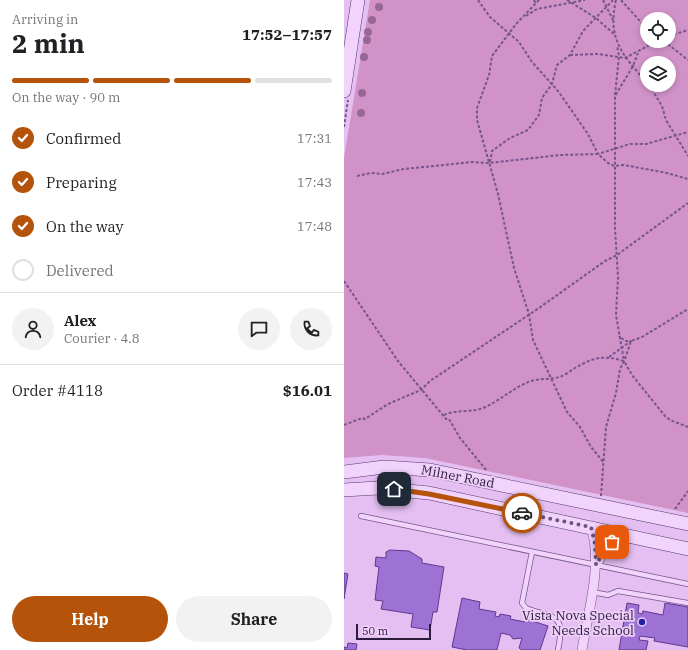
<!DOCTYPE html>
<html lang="en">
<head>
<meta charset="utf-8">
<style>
	:root { --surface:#fff; --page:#f2f2f2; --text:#202124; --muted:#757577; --line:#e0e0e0; --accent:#b45309 }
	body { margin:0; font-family:"IBM Plex Serif",serif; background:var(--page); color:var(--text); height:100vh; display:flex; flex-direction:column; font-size:15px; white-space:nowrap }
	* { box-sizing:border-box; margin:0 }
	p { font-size:13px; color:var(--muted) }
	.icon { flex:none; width:22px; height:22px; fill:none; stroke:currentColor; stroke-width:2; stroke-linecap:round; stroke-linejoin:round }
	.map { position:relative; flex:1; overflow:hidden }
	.drawer { display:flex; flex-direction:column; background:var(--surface); width:344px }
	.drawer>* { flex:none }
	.fabs { position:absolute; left:296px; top:12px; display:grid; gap:8px }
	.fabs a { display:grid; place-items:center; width:36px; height:36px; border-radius:50%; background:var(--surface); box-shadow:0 2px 6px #0003; font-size:20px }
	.scale { position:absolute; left:12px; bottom:10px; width:75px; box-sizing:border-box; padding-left:4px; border:2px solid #2c1b3b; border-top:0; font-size:11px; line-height:14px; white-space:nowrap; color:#2c1b3b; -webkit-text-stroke:3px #eecff9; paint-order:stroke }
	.pin { position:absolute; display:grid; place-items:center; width:34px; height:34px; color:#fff; margin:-17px; border-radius:8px; box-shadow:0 2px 6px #0006 }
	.courier { position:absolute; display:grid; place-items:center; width:40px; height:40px; margin:-20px; border:3px solid #b45309; border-radius:50%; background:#fff; color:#222; box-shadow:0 1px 5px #0007 }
	.overview em { font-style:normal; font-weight:700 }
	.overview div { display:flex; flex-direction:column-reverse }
	.overview { display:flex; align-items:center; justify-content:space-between; height:68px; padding:0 12px }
	h1 { font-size:26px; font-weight:700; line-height:30px }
	.bar { display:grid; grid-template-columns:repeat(4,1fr); gap:6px 4px; align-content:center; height:48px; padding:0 12px }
	.bar i { height:5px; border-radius:3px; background:var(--line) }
	.bar .active { background:var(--accent) }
	.bar p { grid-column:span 4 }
	.line { display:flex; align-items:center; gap:10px; padding:0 12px; border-top:1px solid var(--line) }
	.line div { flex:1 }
	.round { display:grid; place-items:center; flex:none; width:42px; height:42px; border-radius:21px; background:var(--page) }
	ol { padding:0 12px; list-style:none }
	li { display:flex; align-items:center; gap:12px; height:44px }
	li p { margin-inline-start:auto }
	li .icon { padding:4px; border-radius:50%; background:var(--accent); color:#fff; stroke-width:4 }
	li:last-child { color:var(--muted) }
	li i { width:22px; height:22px; border:2px solid var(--line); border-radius:50% }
	.button { display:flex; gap:8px; margin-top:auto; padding:8px 12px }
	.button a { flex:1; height:46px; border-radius:24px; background:var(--accent); color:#fff; font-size:16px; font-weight:700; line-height:46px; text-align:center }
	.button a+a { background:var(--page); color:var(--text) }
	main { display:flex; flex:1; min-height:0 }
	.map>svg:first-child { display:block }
	.green { fill:#d192c8; fill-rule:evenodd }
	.building { fill:#9e71d4; stroke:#5e398e }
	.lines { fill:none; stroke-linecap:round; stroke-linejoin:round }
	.service-casing { stroke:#75558d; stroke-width:6 }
	.minor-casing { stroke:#75558d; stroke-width:10 }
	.secondary-casing { stroke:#56396e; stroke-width:14 }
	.path { stroke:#75558d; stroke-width:2; stroke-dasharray:3 2; stroke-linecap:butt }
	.service { stroke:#f1d3fc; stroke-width:4.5 }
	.minor { stroke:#f1d3fc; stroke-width:9 }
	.secondary { stroke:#f1d3fc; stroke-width:13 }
	.tree { fill:#986895 }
	.done { stroke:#6d547b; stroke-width:4; stroke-dasharray:0 7.2 }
	.route { stroke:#b45309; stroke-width:5 }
	.poi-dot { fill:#2320a2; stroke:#eecff9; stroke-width:1.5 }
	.labels { text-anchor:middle; stroke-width:3.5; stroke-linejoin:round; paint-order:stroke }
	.street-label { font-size:13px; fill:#2c1b3b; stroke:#eecff9 }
	.poi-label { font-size:13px; fill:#2c1b3b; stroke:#eecff9; text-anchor:end }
</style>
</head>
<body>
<main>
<section class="drawer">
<div class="overview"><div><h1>2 min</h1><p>Arriving in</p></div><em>17:52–17:57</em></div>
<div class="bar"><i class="active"></i><i class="active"></i><i class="active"></i><i></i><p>On the way · 90 m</p></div>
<ol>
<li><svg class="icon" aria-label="check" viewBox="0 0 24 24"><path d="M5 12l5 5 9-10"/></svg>Confirmed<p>17:31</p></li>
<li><svg class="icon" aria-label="check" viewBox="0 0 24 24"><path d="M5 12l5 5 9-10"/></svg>Preparing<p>17:43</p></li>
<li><svg class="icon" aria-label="check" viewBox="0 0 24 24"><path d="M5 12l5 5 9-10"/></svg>On the way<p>17:48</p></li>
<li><i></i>Delivered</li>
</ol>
<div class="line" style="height:72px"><a class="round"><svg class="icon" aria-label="person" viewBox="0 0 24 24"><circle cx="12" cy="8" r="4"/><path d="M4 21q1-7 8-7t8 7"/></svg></a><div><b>Alex</b><p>Courier · 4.8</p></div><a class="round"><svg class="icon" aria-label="chat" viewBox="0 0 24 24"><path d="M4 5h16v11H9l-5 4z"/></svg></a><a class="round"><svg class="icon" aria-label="phone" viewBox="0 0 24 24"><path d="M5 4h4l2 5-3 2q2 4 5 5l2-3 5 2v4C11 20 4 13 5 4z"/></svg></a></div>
<div class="line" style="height:52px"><div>Order #4118</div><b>$16.01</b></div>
<div class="button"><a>Help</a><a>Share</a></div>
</section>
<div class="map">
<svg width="344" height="650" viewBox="0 0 344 650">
	<rect width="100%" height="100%" fill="#e5bff2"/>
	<path class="green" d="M 26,0 L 344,0 L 344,513 L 81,458 L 38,455 L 0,458 L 0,158 ZM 303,19 L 325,19 L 325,41 L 303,41 ZM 303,63 L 325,63 L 325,85 L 303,85 Z"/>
	<g class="building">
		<polygon points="46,550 65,551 78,559 78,563 100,567 93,612 89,612 86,630 67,627 69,614 37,609 39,601 31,600 35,567 31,566 32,557 42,558 42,552"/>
		<polygon points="0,573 4,574 0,599"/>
		<polygon points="118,598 136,602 135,609 152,612 151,616 155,617 156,614 167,616 166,619 181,622 182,619 204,626 196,650 178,650 175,648 178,638 169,639 166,635 157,633 153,650 123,650 108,647"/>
		<polygon points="283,603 295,605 294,613 298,614 299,611 319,615 321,603 344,607 344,647 310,641 311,638 296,636 295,640 304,641 302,650 275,650"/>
		<polygon points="4,643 13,644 12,650 0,650 0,647 3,648"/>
	</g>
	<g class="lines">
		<defs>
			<g id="service">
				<polyline points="17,516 344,584"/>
				<path d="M 188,552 L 178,603 L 182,608 C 209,619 222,611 214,650"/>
				<polyline points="248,592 264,595 274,591 344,603"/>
			</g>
			<g id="minor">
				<path d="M 253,564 C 262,548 264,542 283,536"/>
				<path d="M 238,650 C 244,612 259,564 247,527"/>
			</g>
			<g id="secondary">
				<polyline points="0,91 14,0"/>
				<polyline points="0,472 40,467 86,470 344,524"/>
				<polyline points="0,490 33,488 85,493 344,549"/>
			</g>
		</defs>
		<use href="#service" class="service-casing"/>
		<use href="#minor" class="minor-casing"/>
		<use href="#secondary" class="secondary-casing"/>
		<g class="path">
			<polyline points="134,0 146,17 175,42 188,62 214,91 244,134 254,154 286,144 302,144 344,132"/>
			<polyline points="190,0 192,4"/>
			<polyline points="195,0 172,24 148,56 145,75 133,108 133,120 154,194 170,268 185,314 189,340 223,412 236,427 247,447 260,463"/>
			<polyline points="223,0 252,18 270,34"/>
			<polyline points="259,0 269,20"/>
			<path d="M 272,0 C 263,40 279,55 303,83"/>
			<polyline points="277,0 303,29"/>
			<polyline points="182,16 193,9 241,0"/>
			<polyline points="325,36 344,30"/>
			<polyline points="320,41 344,60"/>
			<polyline points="226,55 254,54 281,58 313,41"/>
			<polyline points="305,85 318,106 322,120 344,156"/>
			<polyline points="271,95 275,56 273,46"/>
			<polyline points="0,127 4,100"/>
			<polyline points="146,162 148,151 166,138 184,130 195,115 198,98 208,84 213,65 226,55 239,31 269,0"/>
			<polyline points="13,176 27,173 38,174 60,169 128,162 145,163 216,155 254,154 264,163 270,166 280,165 323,173 344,179"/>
			<polyline points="0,281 54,361 102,419 105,419 116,438 143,471"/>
			<polyline points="265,357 287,341 281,341 275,336"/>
			<polyline points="281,359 287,341 298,337 344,309"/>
			<path d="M 100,415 C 113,409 126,413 139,408 C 156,401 170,387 187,381 C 196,378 206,380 215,377 C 220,376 226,371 231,368 C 250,357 259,355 280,361 L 288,375 L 321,416 L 326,420 L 344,427"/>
			<polyline points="0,425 18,418 21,419 44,404 77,390 86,381 195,308 261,261 273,255 344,203"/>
			<polyline points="257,496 262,427 272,393 276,369 280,361 272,315 274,277 271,229 271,96 289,66 294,53"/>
			<polyline points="331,509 344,491"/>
		</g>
		<use href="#service" class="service"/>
		<use href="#minor" class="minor"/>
		<use href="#secondary" class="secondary"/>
	</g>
	<g class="tree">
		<circle cx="35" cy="7" r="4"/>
		<circle cx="28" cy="20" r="4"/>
		<circle cx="24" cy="32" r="4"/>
		<circle cx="23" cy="40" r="4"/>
		<circle cx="20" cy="57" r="4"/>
		<circle cx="18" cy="93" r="4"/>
		<circle cx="17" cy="113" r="4"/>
	</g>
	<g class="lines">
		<polyline class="done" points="178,513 247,527 251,544 252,565 263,546 268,542"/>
		<polyline class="route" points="50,489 85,494 178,513"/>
	</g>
	<circle class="poi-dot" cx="298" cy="622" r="4"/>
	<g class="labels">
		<g class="street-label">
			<text transform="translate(114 476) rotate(11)" y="5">Milner Road</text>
		</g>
		<g class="poi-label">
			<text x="290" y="620">Vista Nova Special<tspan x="290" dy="15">Needs School</tspan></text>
		</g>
	</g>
</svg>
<div class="fabs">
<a><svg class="icon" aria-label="locate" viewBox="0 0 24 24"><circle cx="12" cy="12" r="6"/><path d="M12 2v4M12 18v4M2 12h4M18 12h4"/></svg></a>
<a><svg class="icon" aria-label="layers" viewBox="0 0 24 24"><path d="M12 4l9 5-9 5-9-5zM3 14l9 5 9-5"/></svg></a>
</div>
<div class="scale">50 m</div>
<div class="pin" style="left:268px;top:542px;background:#ea580c"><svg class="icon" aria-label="bag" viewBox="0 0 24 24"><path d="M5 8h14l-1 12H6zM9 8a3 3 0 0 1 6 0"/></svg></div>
<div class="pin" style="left:50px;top:489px;background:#1f2937"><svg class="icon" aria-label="home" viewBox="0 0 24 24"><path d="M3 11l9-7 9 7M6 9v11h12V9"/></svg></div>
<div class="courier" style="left:178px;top:513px"><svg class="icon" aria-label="car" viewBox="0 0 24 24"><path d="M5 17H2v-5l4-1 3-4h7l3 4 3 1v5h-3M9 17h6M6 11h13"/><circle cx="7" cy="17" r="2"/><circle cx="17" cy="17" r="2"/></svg></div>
</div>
</main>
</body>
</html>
